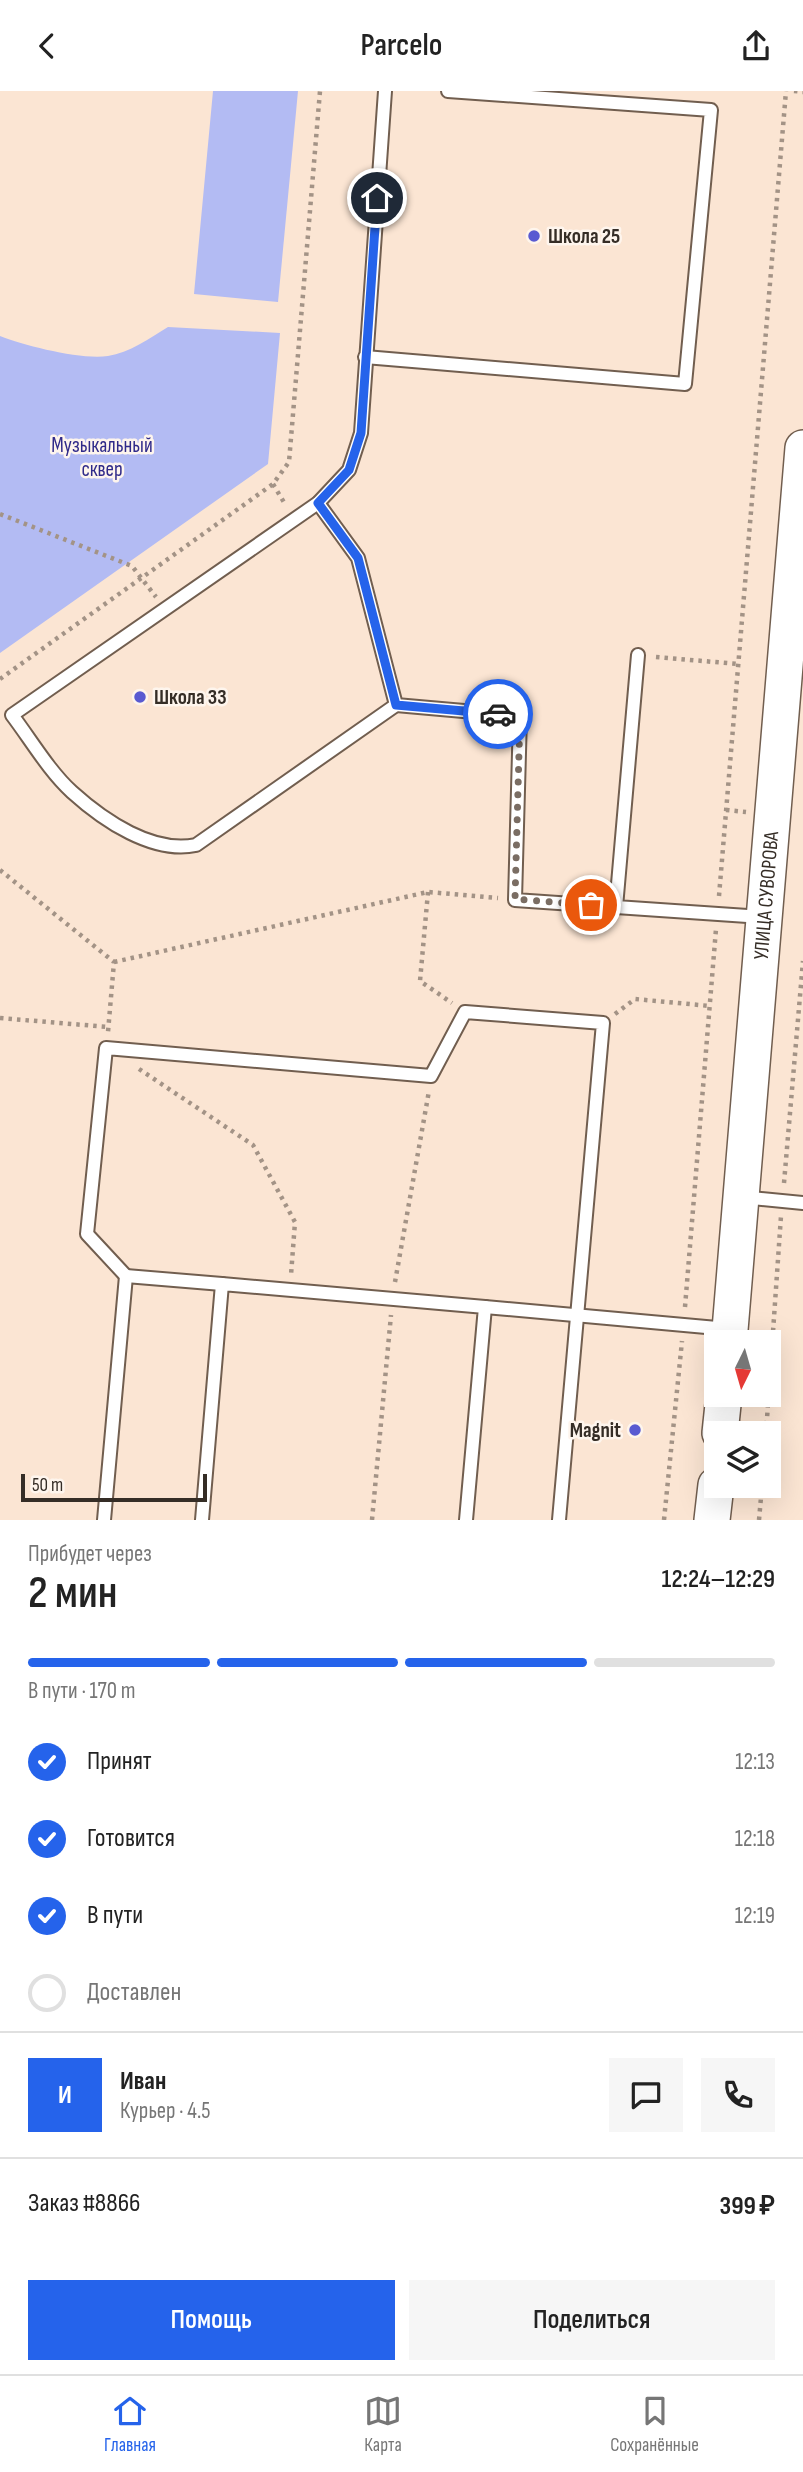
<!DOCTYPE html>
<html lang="ru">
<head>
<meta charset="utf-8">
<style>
	:root { --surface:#fff; --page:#f6f6f6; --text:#222; --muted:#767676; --line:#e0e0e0; --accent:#2563eb }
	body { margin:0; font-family:"Sofia Sans Condensed",sans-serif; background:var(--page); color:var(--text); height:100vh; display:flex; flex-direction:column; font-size:26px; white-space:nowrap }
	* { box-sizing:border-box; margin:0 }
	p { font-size:23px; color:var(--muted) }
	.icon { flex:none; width:38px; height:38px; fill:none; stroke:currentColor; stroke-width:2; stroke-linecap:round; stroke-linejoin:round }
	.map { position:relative; height:1429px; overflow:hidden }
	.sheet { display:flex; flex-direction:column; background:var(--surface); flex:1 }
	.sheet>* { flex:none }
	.needle { width:46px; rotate:185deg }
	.fabs { position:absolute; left:704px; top:1239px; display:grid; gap:14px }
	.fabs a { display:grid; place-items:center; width:77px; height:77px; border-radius:0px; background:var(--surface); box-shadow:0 7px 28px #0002; font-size:35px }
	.scale { position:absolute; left:21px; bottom:18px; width:186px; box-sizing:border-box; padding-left:7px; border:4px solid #352d26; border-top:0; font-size:19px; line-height:24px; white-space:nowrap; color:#352d26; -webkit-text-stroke:5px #fef5ed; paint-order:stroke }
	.pin { position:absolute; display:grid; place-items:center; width:60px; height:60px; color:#fff; margin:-30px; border:4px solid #fff; border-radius:50%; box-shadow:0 2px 7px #0007 }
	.courier { position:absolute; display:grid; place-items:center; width:70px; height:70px; margin:-35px; border:5px solid #2563eb; border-radius:50%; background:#fff; color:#222; box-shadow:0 2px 9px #0007 }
	.headline em { font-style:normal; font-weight:600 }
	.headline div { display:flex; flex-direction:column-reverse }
	.headline { display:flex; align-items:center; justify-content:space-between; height:119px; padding:0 28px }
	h1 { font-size:46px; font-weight:600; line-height:52px }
	.bar { display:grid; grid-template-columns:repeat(4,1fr); gap:10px 7px; align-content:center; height:84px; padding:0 28px }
	.bar i { height:9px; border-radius:5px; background:var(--line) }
	.bar .current { background:var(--accent) }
	.bar p { grid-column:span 4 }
	.line { display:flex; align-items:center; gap:18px; padding:0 28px; border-top:2px solid var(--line) }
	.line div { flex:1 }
	.round { display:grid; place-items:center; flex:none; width:74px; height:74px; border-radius:0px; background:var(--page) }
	ol { padding:0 28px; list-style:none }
	li { display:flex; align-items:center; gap:21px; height:77px }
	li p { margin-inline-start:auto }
	li .icon { padding:7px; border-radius:50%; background:var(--accent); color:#fff; stroke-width:4 }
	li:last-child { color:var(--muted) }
	li i { width:38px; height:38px; border:4px solid var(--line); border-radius:50% }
	.button { display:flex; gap:14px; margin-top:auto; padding:14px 28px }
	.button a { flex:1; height:80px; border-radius:0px; background:var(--accent); color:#fff; font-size:28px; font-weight:600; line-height:80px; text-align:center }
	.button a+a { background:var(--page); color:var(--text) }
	header { display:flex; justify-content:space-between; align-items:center; height:91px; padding:0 28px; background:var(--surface); font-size:32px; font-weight:600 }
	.tab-bar { display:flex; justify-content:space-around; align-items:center; height:98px; border-top:2px solid var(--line); background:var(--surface); font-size:19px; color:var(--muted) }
	.tab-bar a { display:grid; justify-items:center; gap:4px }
	.tab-bar .current { color:var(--accent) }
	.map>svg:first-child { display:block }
	.green { fill:#b3bbf3 }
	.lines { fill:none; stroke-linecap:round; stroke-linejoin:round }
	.service-casing { stroke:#715e4f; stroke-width:16 }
	.secondary-casing { stroke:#715e4f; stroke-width:38 }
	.path { stroke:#a39386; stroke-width:4.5; stroke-dasharray:3.5 5; stroke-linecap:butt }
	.service { stroke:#fff; stroke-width:12 }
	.secondary { stroke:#fff; stroke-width:35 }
	.done { stroke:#7a6d63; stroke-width:7; stroke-dasharray:0 12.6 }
	.route { stroke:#2563eb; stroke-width:9 }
	.poi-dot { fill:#595ad1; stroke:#fef5ed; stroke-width:2.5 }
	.labels { text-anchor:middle; stroke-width:5; stroke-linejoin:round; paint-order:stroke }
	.poi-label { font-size:21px; font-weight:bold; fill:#352d26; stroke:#fef5ed; text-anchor:start }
	.park-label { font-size:21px; fill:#302a89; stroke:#fef5ed }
	.street-label { font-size:21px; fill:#352d26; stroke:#fef5ed }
</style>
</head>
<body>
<header><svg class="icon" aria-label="back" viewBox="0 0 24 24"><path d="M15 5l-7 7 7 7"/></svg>Parcelo<svg class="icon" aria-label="share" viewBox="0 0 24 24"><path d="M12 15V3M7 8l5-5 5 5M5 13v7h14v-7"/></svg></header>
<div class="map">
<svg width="803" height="1429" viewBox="0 0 803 1429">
	<rect width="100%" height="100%" fill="#fbe5d3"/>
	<g class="green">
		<polygon points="213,0 298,0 278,211 194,203"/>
		<path d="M 168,236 L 280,242 L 268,373 L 0,562 L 0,245 C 26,255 81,269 108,265 C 129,262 150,247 168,236 Z"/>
	</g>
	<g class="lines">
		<defs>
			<g id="service">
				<path d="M 385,0 L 361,342 L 349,379 L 318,412 L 12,624 C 31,649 49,680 72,701 C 104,730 153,763 196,754 L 396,614"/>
				<polyline points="365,266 685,293 711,19 448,0"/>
				<polyline points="318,412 358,467 396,614 520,625 515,809 616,816"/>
				<polyline points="638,564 616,816 762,826"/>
				<polyline points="742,1106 803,1112"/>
				<polyline points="126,1185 87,1143 106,957 431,985 465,921 603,932 559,1429"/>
				<polyline points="485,1216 728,1238"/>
				<polyline points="104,1429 126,1185 222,1193"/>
				<polyline points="202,1429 222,1193 485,1216 466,1429"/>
			</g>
			<g id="secondary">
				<path id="s1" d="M 729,1251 L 803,357"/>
				<polyline points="720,1342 724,1304"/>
				<polyline points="712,1429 716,1394"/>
			</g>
		</defs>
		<use href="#service" class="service-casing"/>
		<use href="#secondary" class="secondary-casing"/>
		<g class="path">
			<polyline points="794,0 803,1"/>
			<polyline points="273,393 285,413"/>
			<polyline points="0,423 132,475 156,506"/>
			<polyline points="656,566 738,573"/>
			<polyline points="0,588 273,393 289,371 320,0"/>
			<polyline points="726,719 746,721"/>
			<polyline points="0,779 114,871 108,941"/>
			<polyline points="428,801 420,890 452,912"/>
			<polyline points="719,805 786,0"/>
			<polyline points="114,871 428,801 498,807"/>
			<polyline points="615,923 635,908 710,915"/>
			<polyline points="0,927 108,936"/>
			<polyline points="139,978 253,1054 295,1131 291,1184"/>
			<polyline points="784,1092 803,870"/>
			<polyline points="395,1191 429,1000"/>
			<polyline points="685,1216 716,838"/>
			<polyline points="766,1342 781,1125"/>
			<polyline points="372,1429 391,1224"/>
			<polyline points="664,1429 682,1250"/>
			<polyline points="759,1429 762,1395"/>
		</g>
		<use href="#service" class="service"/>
		<use href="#secondary" class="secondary"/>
	</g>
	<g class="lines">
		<polyline class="done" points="498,623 520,625 515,808 591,814"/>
		<polyline class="route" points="377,107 361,342 349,379 318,412 358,467 396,614 498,623"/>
	</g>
	<g class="poi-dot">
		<circle cx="534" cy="145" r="7"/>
		<circle cx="140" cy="606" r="7"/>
		<circle cx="635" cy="1339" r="7"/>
	</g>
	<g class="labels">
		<g class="poi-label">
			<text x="548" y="152">Школа 25</text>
			<text x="154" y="613">Школа 33</text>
			<text x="621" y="1346" text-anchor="end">Magnit</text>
		</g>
		<g class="park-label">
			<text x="102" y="361">Музыкальный<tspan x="102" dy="24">сквер</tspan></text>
		</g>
		<g class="street-label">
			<text dy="7" stroke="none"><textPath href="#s1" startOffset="448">УЛИЦА СУВОРОВА</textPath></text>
		</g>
	</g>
</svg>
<div class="fabs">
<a><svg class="needle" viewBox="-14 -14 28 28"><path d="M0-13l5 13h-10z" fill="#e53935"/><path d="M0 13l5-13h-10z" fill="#767676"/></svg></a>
<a><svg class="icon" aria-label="layers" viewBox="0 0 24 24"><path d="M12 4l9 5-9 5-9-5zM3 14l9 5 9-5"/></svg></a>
</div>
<div class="scale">50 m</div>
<div class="pin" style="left:591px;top:814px;background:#ea580c"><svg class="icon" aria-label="bag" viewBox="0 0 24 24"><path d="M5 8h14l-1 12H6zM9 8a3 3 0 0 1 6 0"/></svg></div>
<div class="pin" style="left:377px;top:107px;background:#1f2937"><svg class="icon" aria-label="home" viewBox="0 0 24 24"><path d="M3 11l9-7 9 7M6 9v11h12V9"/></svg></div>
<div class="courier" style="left:498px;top:623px"><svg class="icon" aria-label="car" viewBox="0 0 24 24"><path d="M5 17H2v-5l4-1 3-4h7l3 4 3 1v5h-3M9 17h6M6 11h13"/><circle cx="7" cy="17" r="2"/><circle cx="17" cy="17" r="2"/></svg></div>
</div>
<section class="sheet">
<div class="headline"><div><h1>2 мин</h1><p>Прибудет через</p></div><em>12:24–12:29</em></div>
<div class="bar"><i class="current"></i><i class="current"></i><i class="current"></i><i></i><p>В пути · 170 m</p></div>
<ol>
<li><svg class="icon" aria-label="check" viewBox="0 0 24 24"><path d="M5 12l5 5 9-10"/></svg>Принят<p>12:13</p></li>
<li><svg class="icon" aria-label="check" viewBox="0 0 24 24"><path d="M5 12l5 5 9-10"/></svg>Готовится<p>12:18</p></li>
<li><svg class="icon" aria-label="check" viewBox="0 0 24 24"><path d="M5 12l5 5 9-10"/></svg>В пути<p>12:19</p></li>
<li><i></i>Доставлен</li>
</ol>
<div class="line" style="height:126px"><b class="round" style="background:var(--accent);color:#fff">И</b><div><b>Иван</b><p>Курьер · 4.5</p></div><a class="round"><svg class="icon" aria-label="chat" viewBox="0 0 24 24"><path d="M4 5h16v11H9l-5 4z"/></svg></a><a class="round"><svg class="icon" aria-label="phone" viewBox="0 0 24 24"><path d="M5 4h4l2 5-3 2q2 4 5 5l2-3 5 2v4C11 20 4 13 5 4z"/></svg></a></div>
<div class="line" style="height:91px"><div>Заказ #8866</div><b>399 ₽</b></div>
<div class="button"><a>Помощь</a><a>Поделиться</a></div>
</section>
<nav class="tab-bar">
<a class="current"><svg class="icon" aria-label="home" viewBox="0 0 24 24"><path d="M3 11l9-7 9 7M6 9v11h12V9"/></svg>Главная</a>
<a><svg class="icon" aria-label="map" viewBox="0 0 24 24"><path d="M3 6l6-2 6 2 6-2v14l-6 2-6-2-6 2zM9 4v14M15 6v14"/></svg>Карта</a>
<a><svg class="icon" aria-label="saved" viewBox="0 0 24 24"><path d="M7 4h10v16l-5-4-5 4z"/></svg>Сохранённые</a>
</nav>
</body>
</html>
